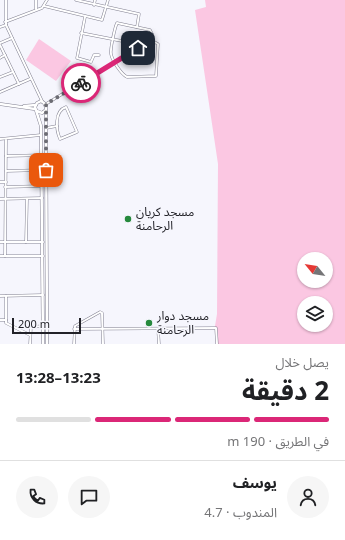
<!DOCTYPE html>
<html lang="ar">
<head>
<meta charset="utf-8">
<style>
	:root { --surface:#fff; --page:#f6f6f6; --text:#202124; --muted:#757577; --line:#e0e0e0; --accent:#db2777 }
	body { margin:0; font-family:Georgia,"Noto Sans Arabic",serif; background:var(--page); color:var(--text); direction:rtl; height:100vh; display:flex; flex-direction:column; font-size:15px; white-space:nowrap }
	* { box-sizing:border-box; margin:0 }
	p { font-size:13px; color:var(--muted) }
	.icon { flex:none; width:22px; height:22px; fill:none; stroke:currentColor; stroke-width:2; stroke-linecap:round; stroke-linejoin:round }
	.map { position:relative; height:344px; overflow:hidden; direction:ltr }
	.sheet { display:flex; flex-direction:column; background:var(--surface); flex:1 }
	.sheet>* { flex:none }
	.needle { width:26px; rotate:300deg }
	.controls { position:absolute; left:297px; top:252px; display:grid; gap:8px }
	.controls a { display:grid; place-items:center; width:36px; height:36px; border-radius:50%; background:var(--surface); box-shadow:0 1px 3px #0004; font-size:20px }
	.scale { position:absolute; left:12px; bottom:10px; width:69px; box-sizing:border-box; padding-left:4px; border:2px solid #222228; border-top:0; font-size:11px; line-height:14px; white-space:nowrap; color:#222228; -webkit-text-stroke:3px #f6f6fd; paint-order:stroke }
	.pin { position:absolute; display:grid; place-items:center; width:34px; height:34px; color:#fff; margin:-17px; border-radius:8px; box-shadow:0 2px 6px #0006 }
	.courier { position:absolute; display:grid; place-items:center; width:40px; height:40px; margin:-20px; border:3px solid #db2777; border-radius:50%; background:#fff; color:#222; box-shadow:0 1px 5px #0007 }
	.summary em { font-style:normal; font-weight:700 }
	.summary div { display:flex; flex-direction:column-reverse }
	.summary { display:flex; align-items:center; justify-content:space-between; height:68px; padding:0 16px }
	h1 { font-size:26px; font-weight:700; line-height:30px }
	.bar { display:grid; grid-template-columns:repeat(4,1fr); gap:6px 4px; align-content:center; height:48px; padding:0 16px }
	.bar i { height:5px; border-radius:3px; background:var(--line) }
	.bar .on { background:var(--accent) }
	.bar p { grid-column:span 4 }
	.line { display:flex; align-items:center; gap:10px; padding:0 16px; border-top:1px solid var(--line) }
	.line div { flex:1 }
	.round { display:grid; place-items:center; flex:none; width:42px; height:42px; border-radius:21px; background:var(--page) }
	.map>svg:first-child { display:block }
	.green { fill:#fbc7e2; fill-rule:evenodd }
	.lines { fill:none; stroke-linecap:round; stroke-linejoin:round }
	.minor-casing { stroke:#828191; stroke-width:3 }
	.tertiary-casing { stroke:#828191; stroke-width:3.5 }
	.minor { stroke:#fff; stroke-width:2 }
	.tertiary { stroke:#fff; stroke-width:2.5 }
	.done { stroke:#6c6c73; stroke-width:4; stroke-dasharray:0 7.2 }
	.route { stroke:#db2777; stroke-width:5 }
	.poi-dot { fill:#26893d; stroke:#f6f6fd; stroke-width:1.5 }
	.labels { text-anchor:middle; stroke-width:3; stroke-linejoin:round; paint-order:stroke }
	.poi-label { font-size:12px; fill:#222228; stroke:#f6f6fd; text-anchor:start }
</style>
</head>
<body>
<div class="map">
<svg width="345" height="344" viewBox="0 0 345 344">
	<rect width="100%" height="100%" fill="#f6f6fd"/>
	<g class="green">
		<path d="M 205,0 L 345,0 L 345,344 L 216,344 L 215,326 L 217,314 L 218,164 L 195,10 L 206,7 ZM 304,259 L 326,259 L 326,281 L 304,281 ZM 304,303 L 326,303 L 326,325 L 304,325 Z"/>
		<polygon points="39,39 71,61 56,81 26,60"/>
	</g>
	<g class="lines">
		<defs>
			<g id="minor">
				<polyline points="6,0 6,25 42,101"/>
				<polyline points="36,0 36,9"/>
				<polyline points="76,0 139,14 137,27"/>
				<polyline points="94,5 95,0"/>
				<polyline points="44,6 102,20 108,0"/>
				<polyline points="85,17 77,58 91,62 94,55 99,55"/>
				<polyline points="5,22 42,8 47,0"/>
				<polyline points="0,27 6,25"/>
				<polyline points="81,33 122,41"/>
				<polyline points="0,43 12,38"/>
				<polyline points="0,45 19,84"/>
				<polyline points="0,58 5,55"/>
				<polyline points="0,77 13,72"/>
				<polyline points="0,92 30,79"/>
				<path d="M 46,104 L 149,41 L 151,40 L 158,44 L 156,76 L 127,77 C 121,74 112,60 111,54 C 110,49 115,27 117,23 L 150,30 L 152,34 L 152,41"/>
				<path d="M 66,107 L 77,132 L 60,139 C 56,130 54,111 66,107 Z"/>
				<polyline points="46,128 57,126"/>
				<polyline points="0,139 41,135"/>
				<polyline points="6,156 46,155"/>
				<polyline points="6,171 42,170"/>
				<polyline points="0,182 6,182"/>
				<polyline points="5,187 42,186"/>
				<polyline points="0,199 42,198"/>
				<polyline points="0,242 43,242"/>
				<polyline points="26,242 27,199"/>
				<polyline points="0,256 43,256"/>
				<polyline points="5,256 6,140"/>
				<polyline points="0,296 43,295"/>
				<polyline points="6,296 6,323 30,335"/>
				<polyline points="0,320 6,320"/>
				<polyline points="74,329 216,328 217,344"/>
				<polyline points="158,329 159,344"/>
				<polyline points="30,344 31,327 43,326"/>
				<polyline points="74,344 75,326 100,312 102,313 103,344"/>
			</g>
			<g id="tertiary">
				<polyline points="0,104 35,109"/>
				<polyline points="24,106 36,105"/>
				<polyline points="37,111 42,113 46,110"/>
				<polyline points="43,344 41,126 35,107 37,103 41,101 44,103 46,107 47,344"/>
			</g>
		</defs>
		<use href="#minor" class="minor-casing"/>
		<use href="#tertiary" class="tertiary-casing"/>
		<use href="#minor" class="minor"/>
		<use href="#tertiary" class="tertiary"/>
	</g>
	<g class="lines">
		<polyline class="done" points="46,170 46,104 81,83"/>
		<polyline class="route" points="81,83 138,48"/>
	</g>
	<g class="poi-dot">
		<circle cx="128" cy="219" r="4"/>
		<circle cx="149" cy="323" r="4"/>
	</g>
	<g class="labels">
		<g class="poi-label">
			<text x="136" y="216">مسجد كريان<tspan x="136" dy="14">الرحامنة</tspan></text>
			<text x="157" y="320">مسجد دوار<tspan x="157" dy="14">الرحامنة</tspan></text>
		</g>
	</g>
</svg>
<div class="controls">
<a><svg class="needle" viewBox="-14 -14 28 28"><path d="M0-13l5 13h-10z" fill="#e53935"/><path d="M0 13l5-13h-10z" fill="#757577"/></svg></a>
<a><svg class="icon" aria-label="layers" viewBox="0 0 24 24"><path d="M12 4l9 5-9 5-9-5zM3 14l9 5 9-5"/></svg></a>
</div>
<div class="scale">200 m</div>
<div class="pin" style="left:46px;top:170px;background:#ea580c"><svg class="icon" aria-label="bag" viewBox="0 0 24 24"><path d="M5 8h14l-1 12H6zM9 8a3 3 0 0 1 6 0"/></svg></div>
<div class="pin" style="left:138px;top:48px;background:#1f2937"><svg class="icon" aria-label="home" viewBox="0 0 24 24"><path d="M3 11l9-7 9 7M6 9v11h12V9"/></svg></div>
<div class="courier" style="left:81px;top:83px"><svg class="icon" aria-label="bike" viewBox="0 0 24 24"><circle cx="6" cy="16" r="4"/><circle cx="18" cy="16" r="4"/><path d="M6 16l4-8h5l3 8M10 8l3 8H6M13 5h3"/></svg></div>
</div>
<section class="sheet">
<div class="summary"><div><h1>2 دقيقة</h1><p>يصل خلال</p></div><em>13:23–13:28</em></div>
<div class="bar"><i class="on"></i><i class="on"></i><i class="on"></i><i></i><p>في الطريق · 190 m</p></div>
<div class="line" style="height:72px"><a class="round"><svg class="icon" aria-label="person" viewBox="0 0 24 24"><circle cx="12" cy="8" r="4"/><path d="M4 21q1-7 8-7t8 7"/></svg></a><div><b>يوسف</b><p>المندوب · 4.7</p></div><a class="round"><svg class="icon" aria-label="chat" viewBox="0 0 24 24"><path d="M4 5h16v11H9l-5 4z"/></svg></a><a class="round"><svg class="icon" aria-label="phone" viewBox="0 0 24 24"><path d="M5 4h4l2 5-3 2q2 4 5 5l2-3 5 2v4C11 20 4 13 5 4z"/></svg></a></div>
</section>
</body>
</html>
